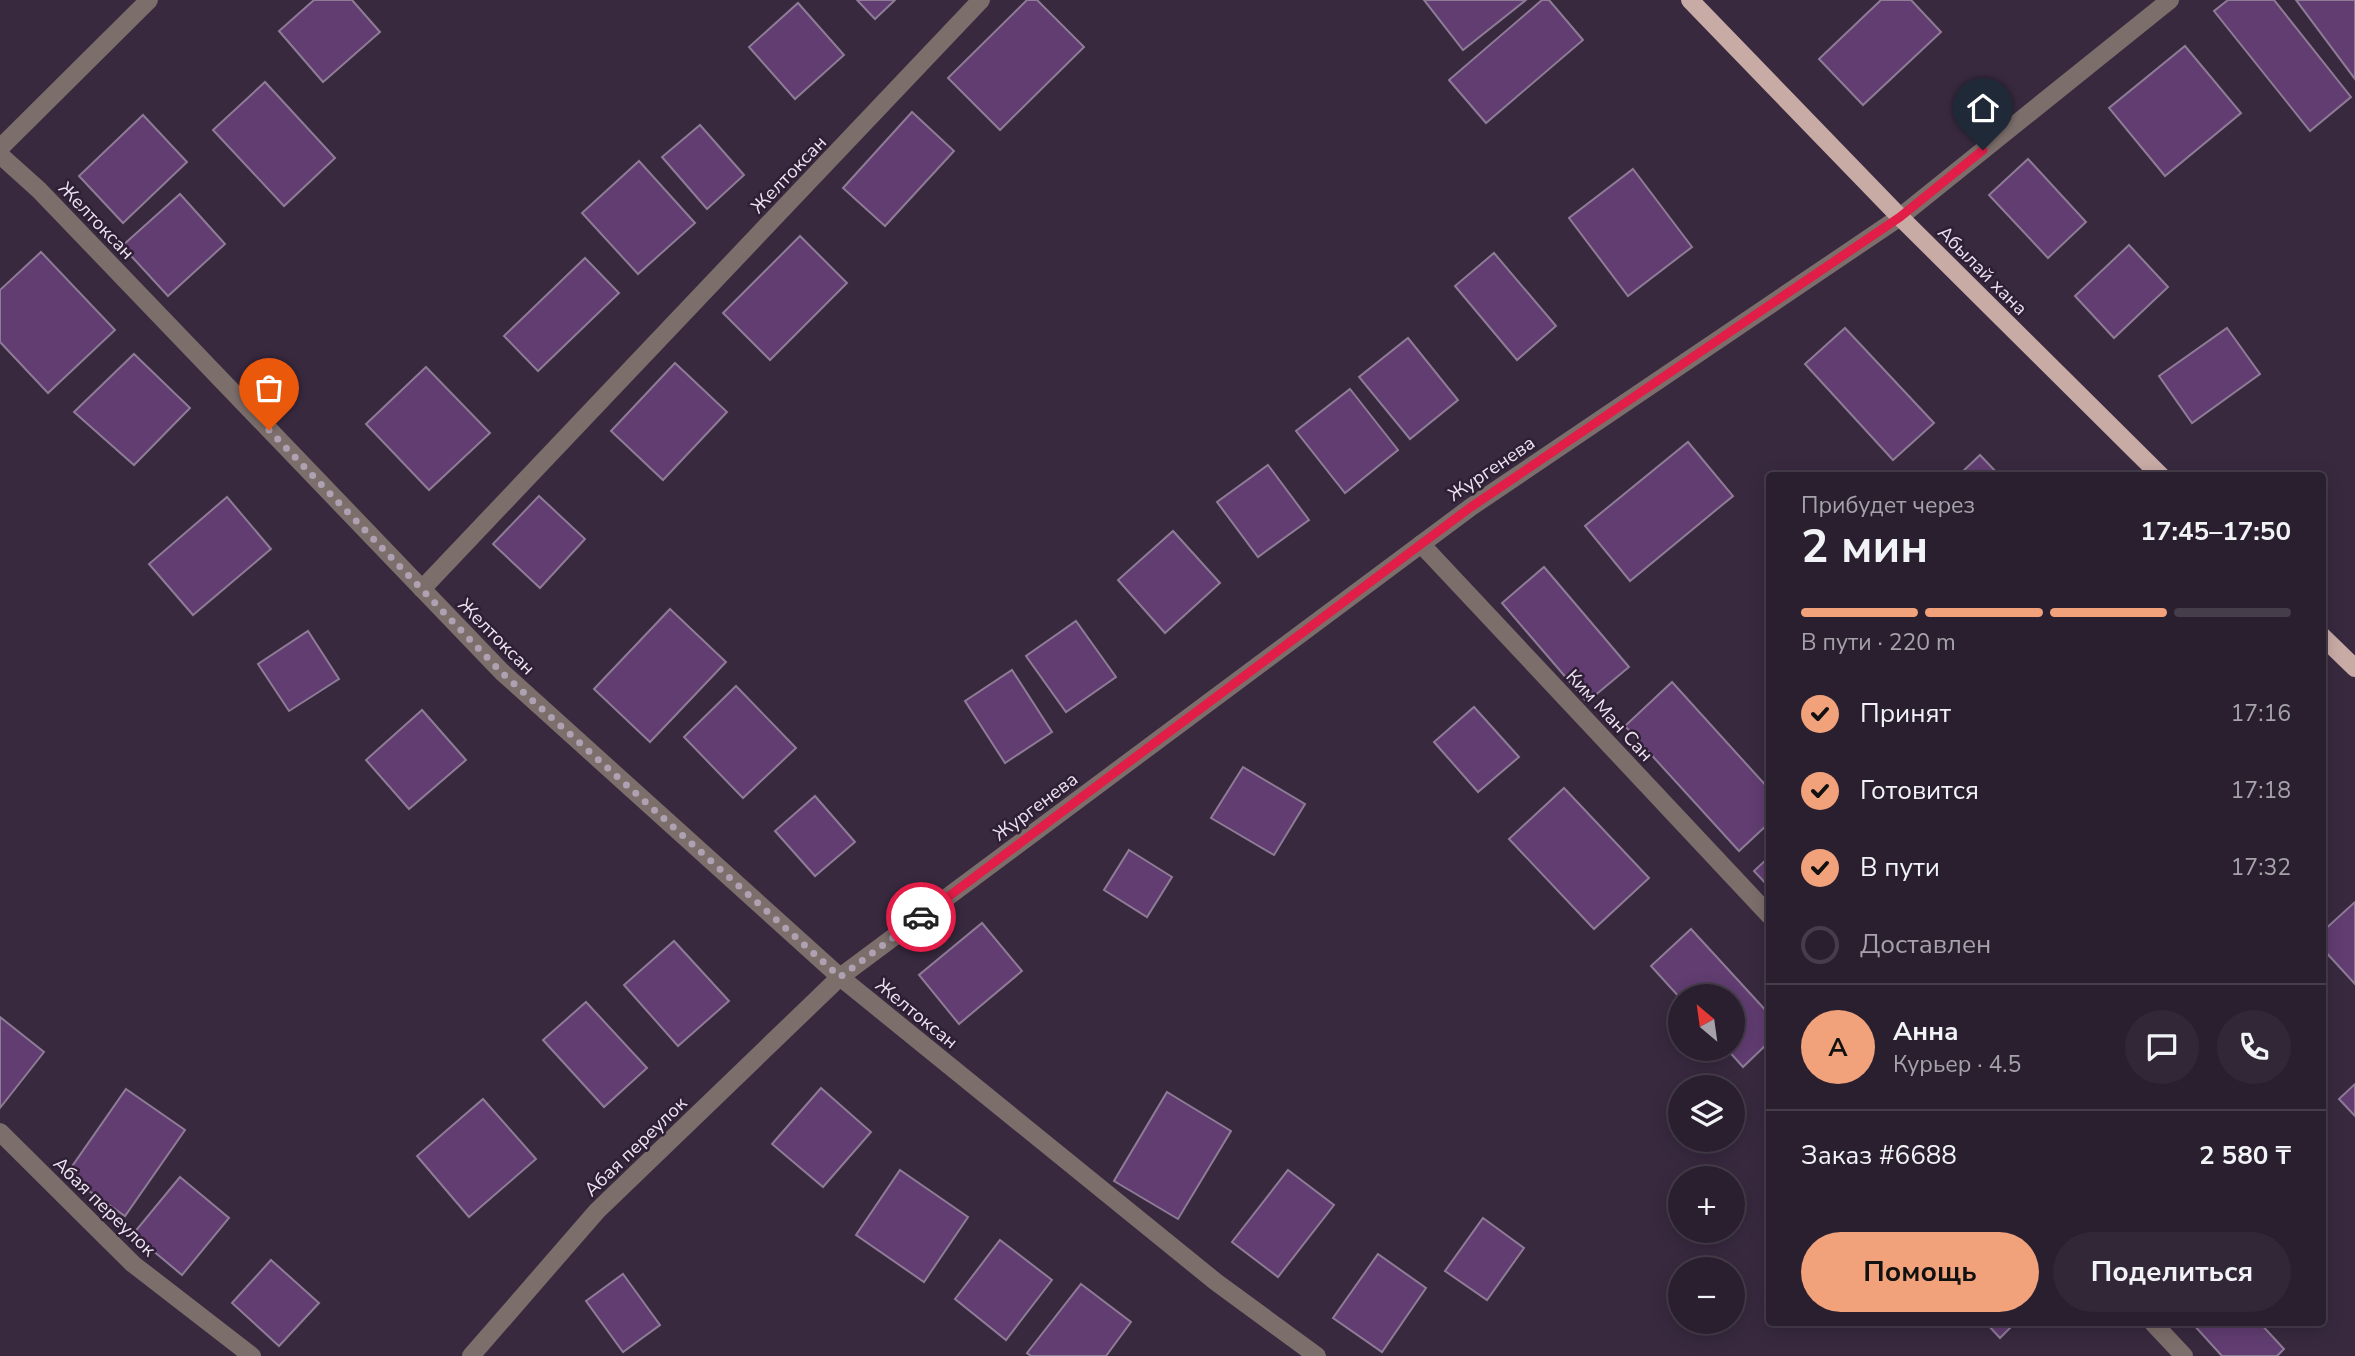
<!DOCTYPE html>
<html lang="ru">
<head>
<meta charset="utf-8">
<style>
	:root { --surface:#2a1f2f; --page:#322737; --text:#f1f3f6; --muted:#a5a2aa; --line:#463d4b; --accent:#f1a27b }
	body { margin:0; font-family:"Nunito Sans",sans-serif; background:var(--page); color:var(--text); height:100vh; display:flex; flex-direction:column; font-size:26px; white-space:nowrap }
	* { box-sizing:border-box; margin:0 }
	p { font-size:23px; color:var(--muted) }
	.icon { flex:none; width:38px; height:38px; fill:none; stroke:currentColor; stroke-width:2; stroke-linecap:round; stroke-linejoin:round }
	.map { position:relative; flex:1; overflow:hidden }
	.drawer { position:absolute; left:1766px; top:472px; width:560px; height:854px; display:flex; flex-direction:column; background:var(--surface); border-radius:7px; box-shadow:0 4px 18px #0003,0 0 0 2px var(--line) }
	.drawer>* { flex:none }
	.needle { width:46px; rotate:331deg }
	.fabs { position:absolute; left:1668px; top:984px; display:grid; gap:14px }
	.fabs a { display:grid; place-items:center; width:77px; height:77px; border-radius:50%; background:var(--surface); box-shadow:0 4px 18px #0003,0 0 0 2px var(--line); font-size:35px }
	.pin { position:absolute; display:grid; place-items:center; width:60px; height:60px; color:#fff; margin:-72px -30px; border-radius:50% 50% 50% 0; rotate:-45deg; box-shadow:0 0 7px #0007 }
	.pin .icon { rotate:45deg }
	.courier { position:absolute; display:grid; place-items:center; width:70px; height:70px; margin:-35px; border:5px solid #e11d48; border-radius:50%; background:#fff; color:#222; box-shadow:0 2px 9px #0007 }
	.summary em { font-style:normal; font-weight:700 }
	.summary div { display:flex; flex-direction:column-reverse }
	.summary { display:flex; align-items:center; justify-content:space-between; height:119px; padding:0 35px }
	h1 { font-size:46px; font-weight:700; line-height:52px }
	.bar { display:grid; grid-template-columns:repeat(4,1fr); gap:10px 7px; align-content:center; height:84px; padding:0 35px }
	.bar i { height:9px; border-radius:5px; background:var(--line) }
	.bar .current { background:var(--accent) }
	.bar p { grid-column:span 4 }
	.line { display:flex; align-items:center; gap:18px; padding:0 35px; border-top:2px solid var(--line) }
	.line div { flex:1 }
	.round { display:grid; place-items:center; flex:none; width:74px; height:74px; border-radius:37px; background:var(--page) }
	ol { padding:0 35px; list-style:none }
	li { display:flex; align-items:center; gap:21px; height:77px }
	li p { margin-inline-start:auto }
	li .icon { padding:7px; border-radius:50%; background:var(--accent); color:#111; stroke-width:4 }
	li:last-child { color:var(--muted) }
	li i { width:38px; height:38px; border:4px solid var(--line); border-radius:50% }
	.cta { display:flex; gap:14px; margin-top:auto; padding:14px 35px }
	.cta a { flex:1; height:80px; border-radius:42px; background:var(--accent); color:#111; font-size:28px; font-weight:700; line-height:80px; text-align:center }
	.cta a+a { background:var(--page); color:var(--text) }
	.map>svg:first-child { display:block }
	.building { fill:#613d71; stroke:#8e7c96; stroke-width:2 }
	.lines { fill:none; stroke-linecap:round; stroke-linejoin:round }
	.minor { stroke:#7c6e6b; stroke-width:18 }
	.major { stroke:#c9aba6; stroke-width:18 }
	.done { stroke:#ada1b2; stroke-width:7; stroke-dasharray:0 12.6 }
	.route { stroke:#e11d48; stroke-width:9 }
	.labels { text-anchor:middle; stroke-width:5; stroke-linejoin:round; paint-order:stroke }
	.street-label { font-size:19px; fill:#ece2f0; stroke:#2e1f34 }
</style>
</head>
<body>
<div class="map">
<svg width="2355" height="1356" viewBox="0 0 2355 1356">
	<rect width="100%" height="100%" fill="#38293f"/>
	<g class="building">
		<polygon points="314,0 352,0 380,32 323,82 279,31"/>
		<polygon points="857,0 895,0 875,19"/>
		<polygon points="1027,0 1037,0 1084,47 1000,130 948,78"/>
		<polygon points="1424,0 1526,0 1463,50"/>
		<polygon points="1542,0 1549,0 1583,40 1486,123 1449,80"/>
		<polygon points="1881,0 1911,0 1941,32 1863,105 1819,59"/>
		<polygon points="2228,0 2274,0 2351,97 2310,131 2214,11"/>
		<polygon points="2296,0 2355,0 2355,79"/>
		<polygon points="798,3 844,55 795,99 749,47"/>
		<polygon points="2185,46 2241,113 2165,176 2109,108"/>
		<polygon points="265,82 335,158 284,206 213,130"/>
		<polygon points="912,112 954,151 885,226 843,188"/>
		<polygon points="143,115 187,162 123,223 79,176"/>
		<polygon points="700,125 744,175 707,209 662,157"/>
		<polygon points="2028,159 2086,222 2048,258 1989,195"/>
		<polygon points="639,161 695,223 638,274 582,213"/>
		<polygon points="1633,169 1692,247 1628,296 1569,218"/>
		<polygon points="180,194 225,244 168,296 122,246"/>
		<polygon points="800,236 847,283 770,360 723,313"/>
		<polygon points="2129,245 2168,287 2114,338 2075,296"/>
		<polygon points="41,252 115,330 48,393 0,342 0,290"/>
		<polygon points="1494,253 1556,326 1517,360 1455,286"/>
		<polygon points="585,258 619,293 538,371 504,336"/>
		<polygon points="1845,328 1934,423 1893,460 1805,364"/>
		<polygon points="2227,328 2260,374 2192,423 2159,376"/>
		<polygon points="1408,338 1458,400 1410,439 1359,377"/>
		<polygon points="134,354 190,408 134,465 74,412"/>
		<polygon points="675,363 727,412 663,480 611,431"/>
		<polygon points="426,367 490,433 429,490 366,424"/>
		<polygon points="1350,389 1398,450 1345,493 1296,431"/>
		<polygon points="1688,442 1733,496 1630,581 1585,526"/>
		<polygon points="1980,455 2000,476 1958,476"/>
		<polygon points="1268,465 1309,520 1258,557 1217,502"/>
		<polygon points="539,496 585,539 540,588 493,544"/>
		<polygon points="227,497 271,549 193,615 149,564"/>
		<polygon points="1173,531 1220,583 1165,633 1118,580"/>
		<polygon points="1544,567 1629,667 1587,702 1502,603"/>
		<polygon points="670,609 726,662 650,742 594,689"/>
		<polygon points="1076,621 1116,677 1066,712 1026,656"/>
		<polygon points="308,631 339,679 289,711 258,664"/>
		<polygon points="1012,670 1052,732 1005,763 965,701"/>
		<polygon points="1672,682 1769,789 1769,823 1739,851 1625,726"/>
		<polygon points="736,686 796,748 743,798 684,737"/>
		<polygon points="1474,707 1519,757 1478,792 1434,742"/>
		<polygon points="422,710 466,760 409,809 366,760"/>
		<polygon points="1243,767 1305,804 1274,855 1211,818"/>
		<polygon points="1564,788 1649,878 1594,929 1509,839"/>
		<polygon points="815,796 855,842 815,876 775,831"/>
		<polygon points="1129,850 1172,877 1147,917 1104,890"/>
		<polygon points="1769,857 1769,887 1754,871"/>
		<polygon points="2355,902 2355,984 2322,948 2322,932"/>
		<polygon points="982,923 1022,971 959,1024 919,975"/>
		<polygon points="1691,929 1769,1014 1769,1042 1743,1067 1726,1048 1732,1048 1732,996 1680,996 1680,998 1651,966"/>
		<polygon points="674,941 729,1001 678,1046 624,985"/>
		<polygon points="586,1002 647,1068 604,1107 543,1040"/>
		<polygon points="0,1017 44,1052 0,1108"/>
		<polygon points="2355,1084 2355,1116 2339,1099"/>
		<polygon points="821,1088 871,1132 823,1187 772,1144"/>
		<polygon points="126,1089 185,1130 125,1216 66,1175"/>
		<polygon points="1167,1092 1231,1131 1178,1219 1114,1181"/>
		<polygon points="483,1099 536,1159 469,1217 417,1156"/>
		<polygon points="900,1170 968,1217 924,1282 856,1235"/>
		<polygon points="1288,1170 1334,1205 1278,1277 1232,1242"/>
		<polygon points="180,1177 229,1218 182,1275 133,1234"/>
		<polygon points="1483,1218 1524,1248 1487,1300 1445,1271"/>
		<polygon points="1000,1240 1052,1280 1006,1340 955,1299"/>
		<polygon points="1378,1254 1426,1288 1382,1352 1333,1318"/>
		<polygon points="271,1260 319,1303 279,1346 232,1303"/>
		<polygon points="623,1274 660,1325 623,1352 586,1301"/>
		<polygon points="1081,1284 1131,1322 1106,1356 1031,1356 1027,1353"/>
		<polygon points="1986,1323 2015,1323 2000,1338"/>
		<polygon points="2192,1323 2260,1323 2284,1349 2277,1356 2222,1356"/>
	</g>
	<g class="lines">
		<g class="minor">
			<polyline points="0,148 149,0"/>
			<polyline points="0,155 39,190 502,672 840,977 1216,1282 1317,1356"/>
			<polyline points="1421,544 1769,915"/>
			<polyline points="422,589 981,0"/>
			<polyline points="0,1132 133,1264 252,1356"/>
			<polyline points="2153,1323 2184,1356"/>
			<polyline points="471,1356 597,1211 840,977 1471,507 1900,217 2170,0"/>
		</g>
		<g class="major">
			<polyline points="1690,0 1900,217 2161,476"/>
			<polyline points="2322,636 2355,668"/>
		</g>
	</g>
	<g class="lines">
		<polyline class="done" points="269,430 502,673 840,977 921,917"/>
		<polyline class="route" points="921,917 1471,507 1900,217 1983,150"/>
	</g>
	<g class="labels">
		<g class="street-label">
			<text transform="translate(788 174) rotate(-46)" y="7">Желтоксан</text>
			<text transform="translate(97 220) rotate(46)" y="7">Желтоксан</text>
			<text transform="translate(1983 270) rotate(45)" y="7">Абылай хана</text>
			<text transform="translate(1491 468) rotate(-34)" y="7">Жургенева</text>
			<text transform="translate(497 636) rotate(45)" y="7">Желтоксан</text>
			<text transform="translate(1610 715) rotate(47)" y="7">Ким Ман Сан</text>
			<text transform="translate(1035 806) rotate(-37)" y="7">Жургенева</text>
			<text transform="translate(917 1013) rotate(39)" y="7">Желтоксан</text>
			<text transform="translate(635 1146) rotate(-44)" y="7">Абая переулок</text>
			<text transform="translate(105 1206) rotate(44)" y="7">Абая переулок</text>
		</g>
	</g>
</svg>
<div class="fabs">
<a><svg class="needle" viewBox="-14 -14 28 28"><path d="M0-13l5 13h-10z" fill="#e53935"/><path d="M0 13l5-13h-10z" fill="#a5a2aa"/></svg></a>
<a><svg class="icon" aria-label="layers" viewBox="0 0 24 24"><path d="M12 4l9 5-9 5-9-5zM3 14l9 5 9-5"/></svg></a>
<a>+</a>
<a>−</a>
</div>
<div class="pin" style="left:269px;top:430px;background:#ea580c"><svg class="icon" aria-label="bag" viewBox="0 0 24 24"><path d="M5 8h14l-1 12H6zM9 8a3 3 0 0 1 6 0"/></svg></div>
<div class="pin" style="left:1983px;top:150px;background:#1f2937"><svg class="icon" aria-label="home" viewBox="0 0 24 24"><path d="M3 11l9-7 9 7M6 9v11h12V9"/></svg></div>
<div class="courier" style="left:921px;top:917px"><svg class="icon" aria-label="car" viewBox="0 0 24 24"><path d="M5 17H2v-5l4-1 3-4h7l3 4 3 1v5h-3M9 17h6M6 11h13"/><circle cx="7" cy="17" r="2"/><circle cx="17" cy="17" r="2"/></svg></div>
<section class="drawer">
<div class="summary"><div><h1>2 мин</h1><p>Прибудет через</p></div><em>17:45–17:50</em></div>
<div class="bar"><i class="current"></i><i class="current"></i><i class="current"></i><i></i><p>В пути · 220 m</p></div>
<ol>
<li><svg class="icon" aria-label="check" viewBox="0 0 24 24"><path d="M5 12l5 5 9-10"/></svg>Принят<p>17:16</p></li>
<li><svg class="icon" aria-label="check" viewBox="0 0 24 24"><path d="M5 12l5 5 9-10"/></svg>Готовится<p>17:18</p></li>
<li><svg class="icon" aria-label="check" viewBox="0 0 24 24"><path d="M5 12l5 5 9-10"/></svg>В пути<p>17:32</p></li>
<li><i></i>Доставлен</li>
</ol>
<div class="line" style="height:126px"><b class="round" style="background:var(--accent);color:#111">А</b><div><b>Анна</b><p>Курьер · 4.5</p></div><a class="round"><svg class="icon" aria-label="chat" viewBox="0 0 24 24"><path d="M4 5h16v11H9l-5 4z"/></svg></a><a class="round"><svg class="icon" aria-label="phone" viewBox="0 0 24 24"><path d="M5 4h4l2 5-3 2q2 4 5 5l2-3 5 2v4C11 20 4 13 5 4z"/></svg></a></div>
<div class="line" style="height:91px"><div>Заказ #6688</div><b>2 580 ₸</b></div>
<div class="cta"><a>Помощь</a><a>Поделиться</a></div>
</section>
</div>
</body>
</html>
